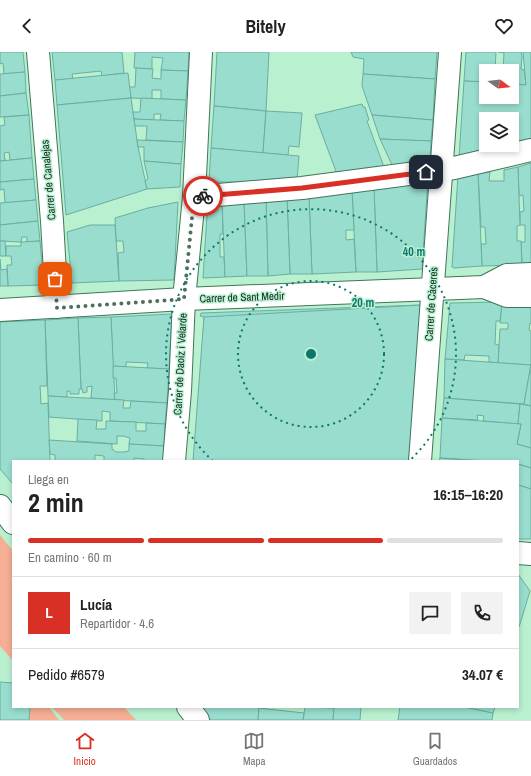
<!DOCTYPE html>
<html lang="es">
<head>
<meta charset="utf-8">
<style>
	:root { --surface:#fff; --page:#f2f2f2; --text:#222; --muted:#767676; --line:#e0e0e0; --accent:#d93025 }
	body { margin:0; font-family:"Archivo Narrow",sans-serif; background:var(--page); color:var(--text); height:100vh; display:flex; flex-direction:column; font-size:15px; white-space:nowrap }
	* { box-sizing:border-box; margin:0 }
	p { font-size:13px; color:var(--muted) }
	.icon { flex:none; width:22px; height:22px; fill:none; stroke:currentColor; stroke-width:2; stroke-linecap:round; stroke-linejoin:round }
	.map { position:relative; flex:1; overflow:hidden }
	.side { position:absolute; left:12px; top:408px; width:507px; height:248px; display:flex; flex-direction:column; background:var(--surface); border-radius:0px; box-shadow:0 2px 6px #0003 }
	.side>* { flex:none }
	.needle { width:26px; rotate:105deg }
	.buttons { position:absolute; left:479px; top:12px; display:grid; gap:8px }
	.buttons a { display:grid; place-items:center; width:40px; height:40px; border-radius:0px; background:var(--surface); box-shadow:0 2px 6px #0003; font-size:20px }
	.pin { position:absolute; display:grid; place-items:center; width:34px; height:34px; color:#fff; margin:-17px; border-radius:8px; box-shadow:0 2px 6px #0006 }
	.courier { position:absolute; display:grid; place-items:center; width:40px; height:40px; margin:-20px; border:3px solid #d93025; border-radius:50%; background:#fff; color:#222; box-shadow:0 1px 5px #0007 }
	.summary em { font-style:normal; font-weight:700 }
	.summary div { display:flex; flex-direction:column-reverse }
	.summary { display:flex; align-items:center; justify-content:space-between; height:68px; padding:0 16px }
	h1 { font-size:26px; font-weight:700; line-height:30px }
	.bar { display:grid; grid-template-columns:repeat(4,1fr); gap:6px 4px; align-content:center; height:48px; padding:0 16px }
	.bar i { height:5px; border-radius:3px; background:var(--line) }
	.bar .on { background:var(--accent) }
	.bar p { grid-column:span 4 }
	.line { display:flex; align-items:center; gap:10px; padding:0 16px; border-top:1px solid var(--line) }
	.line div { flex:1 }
	.round { display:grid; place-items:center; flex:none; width:42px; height:42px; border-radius:0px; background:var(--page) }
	header { display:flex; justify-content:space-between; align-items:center; height:52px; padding:0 16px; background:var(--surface); font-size:18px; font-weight:700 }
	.dock { display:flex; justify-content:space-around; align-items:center; height:56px; border-top:1px solid var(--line); background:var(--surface); font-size:11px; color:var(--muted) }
	.dock a { display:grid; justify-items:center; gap:2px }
	.dock .on { color:var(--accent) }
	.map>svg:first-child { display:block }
	.green { fill:#f6ae95 }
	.building { fill:#98ddce; stroke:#6baea0; fill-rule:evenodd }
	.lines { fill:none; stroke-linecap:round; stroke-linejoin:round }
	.minor-casing { stroke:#41765a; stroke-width:24 }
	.minor { stroke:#fff; stroke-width:22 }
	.done { stroke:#4d6f5d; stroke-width:4; stroke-dasharray:0 7.2 }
	.route { stroke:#d93025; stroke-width:5 }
	.ring { fill:none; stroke:#0f766e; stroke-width:2; stroke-dasharray:2 4 }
	.labels { text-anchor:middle; stroke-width:3; stroke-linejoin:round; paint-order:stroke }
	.street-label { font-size:11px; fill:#142a1f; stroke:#b8f0d0 }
	.centre { fill:#0f766e; stroke:#b8f0d0; stroke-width:2 }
	.ring-label { font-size:12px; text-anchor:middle; font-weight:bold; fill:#0f766e; stroke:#b8f0d0; stroke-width:3; stroke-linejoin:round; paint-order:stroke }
</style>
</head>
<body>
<header><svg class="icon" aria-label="back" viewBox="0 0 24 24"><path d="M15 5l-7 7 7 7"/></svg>Bitely<svg class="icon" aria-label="heart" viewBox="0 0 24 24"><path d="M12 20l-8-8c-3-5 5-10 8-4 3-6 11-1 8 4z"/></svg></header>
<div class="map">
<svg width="531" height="668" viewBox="0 0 531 668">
	<rect width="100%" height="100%" fill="#b8f0d0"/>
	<g class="green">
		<polygon points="0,483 13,499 13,609 0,594"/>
		<polygon points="30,655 49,655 59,668 28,668"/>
		<polygon points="52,655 124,655 136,668 64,668"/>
	</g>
	<g class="building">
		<polygon points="1,0 23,0 25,20 4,22 3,11 0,12 0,1"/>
		<polygon points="52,0 122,0 124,21 102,24 101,19 72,22 73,27 55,28"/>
		<polygon points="135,0 189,0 188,19 161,18 163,6 152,5 152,17 134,16"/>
		<polygon points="217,0 269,0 266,59 214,54"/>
		<polygon points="351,0 437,0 435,27 363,22 364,7 353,5"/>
		<polygon points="466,0 496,0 495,18 503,19 504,1 498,0 521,0 522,4 521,17 524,18 526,33 512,32 512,19 486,19 486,30 464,29"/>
		<path d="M 523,0 L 531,0 L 531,91 L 459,106 L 464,29 L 486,30 L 486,45 L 512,45 L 512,32 L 526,33 ZM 486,67 L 512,67 L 512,93 L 486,93 Z"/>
		<polygon points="136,16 153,17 152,26 161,27 161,18 188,19 186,48 161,47 161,38 152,38 152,47 131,46 129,35 135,35"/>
		<polygon points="25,20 26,41 0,44 0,22"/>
		<polygon points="128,21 131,46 57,53 55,28"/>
		<polygon points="363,22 435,27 433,68 372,63 362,34"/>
		<polygon points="26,41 29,63 0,65 0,44"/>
		<polygon points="131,46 138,95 147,137 66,163 57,53"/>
		<polygon points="141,46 186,48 184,69 160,68 161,62 154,62 154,68 134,67 133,60 140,60"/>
		<polygon points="362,52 363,55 365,55 369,68 367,69 384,115 337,122 315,63"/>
		<polygon points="214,54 266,59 263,101 211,96"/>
		<polygon points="266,59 302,61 299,95 289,94 288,103 263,101"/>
		<polygon points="29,63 32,106 10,108 9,100 4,101 5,108 0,109 0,74 5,73 4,65"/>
		<polygon points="372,63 433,68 431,89 380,87"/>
		<polygon points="134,67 184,69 183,90 146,88 147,74 135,74"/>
		<polygon points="380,87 431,89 430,110 393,115"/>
		<polygon points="137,88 183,90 181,112 144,109 144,95 138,95"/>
		<polygon points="211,96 299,104 297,128 277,130 209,130"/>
		<polygon points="32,106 34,127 0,130 0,109"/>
		<polygon points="144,109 181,112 180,135 147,137 145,129 148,127"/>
		<polygon points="531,111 531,213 522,213 521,190 525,190 525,173 520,173 520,160 524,159 523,143 519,144 518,115"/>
		<polygon points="518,115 520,173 517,174 517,189 521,189 522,213 482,214 481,192 486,192 485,175 481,175 478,121 490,120 489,129 504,129 504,118"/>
		<polygon points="478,121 482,214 454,216 452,215 458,123"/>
		<polygon points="34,127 36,148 5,151 4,137 0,138 0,130"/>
		<polygon points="428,128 422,217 377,220 374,135"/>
		<polygon points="374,135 377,220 356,220 352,138"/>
		<polygon points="352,138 354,178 346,178 346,188 354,187 356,220 312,222 309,143"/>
		<polygon points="309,143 312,222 290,222 287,146"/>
		<polygon points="287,146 290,222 268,224 266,148"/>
		<polygon points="208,147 222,148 223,182 220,182 220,205 224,205 225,225 203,226"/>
		<polygon points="36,148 38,169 0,173 0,151"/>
		<polygon points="222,148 244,148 247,224 225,225"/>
		<polygon points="244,148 266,148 268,224 247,224"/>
		<polygon points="178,150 174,228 119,229 118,201 124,200 123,189 116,189 115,166 148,156"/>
		<polygon points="38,169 40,189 27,190 27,185 22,185 21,190 0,189 0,173"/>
		<polygon points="90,173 115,173 119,229 72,231 67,180"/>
		<polygon points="0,189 5,189 6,204 0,204"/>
		<polygon points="40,189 44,233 8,234 7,213 12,213 11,204 6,204 6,194 21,194 21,190"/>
		<polygon points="0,207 1,218 7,217 8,234 0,234"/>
		<polygon points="531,249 531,272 530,271 529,278 531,279 531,313 498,311 500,277 508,277 508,271 500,271 502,250"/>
		<polygon points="502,250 500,269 496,269 495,292 499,293 498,311 489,310 489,304 465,303 464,308 445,307 450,251"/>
		<polygon points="421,253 420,256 417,256 406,409 196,409 204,265 200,264 201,261"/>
		<polygon points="421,253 410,409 193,409 204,265"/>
		<polygon points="172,262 169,317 147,316 148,311 126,310 126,315 113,314 111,265"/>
		<polygon points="111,265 115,348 91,346 92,334 87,335 87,340 83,341 82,337 81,337 78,266"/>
		<polygon points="78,266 81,337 79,337 79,342 70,342 70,339 67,339 67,345 48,344 45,268"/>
		<polygon points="45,268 47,334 40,334 41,352 48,351 50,409 13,409 13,432 0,417 0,270"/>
		<polygon points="445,307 531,313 524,352 444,346"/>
		<polygon points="531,312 531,354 524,352"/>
		<polygon points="113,314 169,317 167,351 115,348 114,341 117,341 116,326 113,326"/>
		<polygon points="48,344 124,348 123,356 130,356 131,349 167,351 165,372 110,369 110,360 102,359 102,369 49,365"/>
		<polygon points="444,346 520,352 518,372 483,369 484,364 477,363 478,368 442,366"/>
		<polygon points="520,352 531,354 531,396 517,392 521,372 518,372"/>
		<polygon points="442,366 521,372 517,392 531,396 531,416 518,412 518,409 489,409 440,406"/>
		<polygon points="78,367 97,368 96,377 106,377 106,369 136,370 136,379 146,379 146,371 165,372 164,394 129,392 130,386 123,384 117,384 117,392 77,389"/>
		<polygon points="49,388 112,392 112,397 116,400 124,400 129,399 129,392 164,394 163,409 144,409 144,407 134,406 134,409 104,409 104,404 95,403 95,409 55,409 55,403 50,402"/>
		<polygon points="440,406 465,408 465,409 439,409"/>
		<polygon points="518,412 531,416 531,437 518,433"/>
		<polygon points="518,433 531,437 531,487 518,487"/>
		<polygon points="518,522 530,539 519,575 518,575"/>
		<polygon points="0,630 13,631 13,655 30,655 29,668 0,668"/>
		<polygon points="196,655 259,655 258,668 211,668"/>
		<polygon points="305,655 334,656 333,668 303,668"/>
		<polygon points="334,655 361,655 360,668 333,668"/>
		<polygon points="400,655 465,655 493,661 492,668 398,668"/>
		<polygon points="465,655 495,655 493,661"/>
		<polygon points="259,656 304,661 303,668 258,668"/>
	</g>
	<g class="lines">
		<defs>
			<g id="minor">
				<polyline points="38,0 52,169 57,255"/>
				<polyline points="194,145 302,136 454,116 531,98"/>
				<polyline points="484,235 507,244 531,244"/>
				<polyline points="0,258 184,247 484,235 507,223 531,222"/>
				<polyline points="174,409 180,339 184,247 194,145 201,0"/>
				<polyline points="420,409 450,0"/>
				<polyline points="0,454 13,471"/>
				<polyline points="518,501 531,502"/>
				<polyline points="188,655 198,668"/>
			</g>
		</defs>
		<use href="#minor" class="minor-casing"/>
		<use href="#minor" class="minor"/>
	</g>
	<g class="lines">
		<polyline class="done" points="55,227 57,256 184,247 194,145 203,144"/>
		<polyline class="route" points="203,144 302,136 426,120"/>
	</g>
	<g class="ring">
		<circle cx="311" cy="302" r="73"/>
		<path d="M213 409A145 145 0 1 1 409 409"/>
	</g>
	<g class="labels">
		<g class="street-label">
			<text transform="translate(48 128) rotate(-95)" y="4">Carrer de Canalejas</text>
			<text transform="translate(242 245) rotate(-2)" y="4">Carrer de Sant Medir</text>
			<text transform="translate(431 252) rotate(-86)" y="4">Carrer de Càceres</text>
			<text transform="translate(180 312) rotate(-87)" y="4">Carrer de Daoiz i Velarde</text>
		</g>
	</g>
	<circle cx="311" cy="302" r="6" class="centre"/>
	<g class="ring-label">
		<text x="414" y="204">40 m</text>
		<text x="363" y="255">20 m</text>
	</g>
</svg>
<div class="buttons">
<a><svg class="needle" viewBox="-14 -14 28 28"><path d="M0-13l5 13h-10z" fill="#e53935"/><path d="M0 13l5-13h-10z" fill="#767676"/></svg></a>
<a><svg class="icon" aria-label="layers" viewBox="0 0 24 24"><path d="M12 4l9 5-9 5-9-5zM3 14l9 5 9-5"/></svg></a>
</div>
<div class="pin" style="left:55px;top:227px;background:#ea580c"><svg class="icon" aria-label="bag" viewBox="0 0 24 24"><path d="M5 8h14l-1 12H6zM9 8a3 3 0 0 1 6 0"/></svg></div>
<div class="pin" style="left:426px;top:120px;background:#1f2937"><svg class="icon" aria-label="home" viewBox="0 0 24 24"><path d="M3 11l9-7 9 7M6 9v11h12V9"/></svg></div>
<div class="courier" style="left:203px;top:144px"><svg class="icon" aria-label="bike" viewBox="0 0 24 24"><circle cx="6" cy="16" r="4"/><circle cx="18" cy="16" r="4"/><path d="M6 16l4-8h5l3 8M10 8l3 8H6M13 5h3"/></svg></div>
<section class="side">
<div class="summary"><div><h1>2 min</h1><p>Llega en</p></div><em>16:15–16:20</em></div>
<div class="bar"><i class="on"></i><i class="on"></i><i class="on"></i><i></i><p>En camino · 60 m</p></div>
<div class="line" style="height:72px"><b class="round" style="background:var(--accent);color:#fff">L</b><div><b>Lucía</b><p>Repartidor · 4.6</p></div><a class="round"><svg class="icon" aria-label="chat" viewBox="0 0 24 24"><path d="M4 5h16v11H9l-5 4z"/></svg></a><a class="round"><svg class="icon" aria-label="phone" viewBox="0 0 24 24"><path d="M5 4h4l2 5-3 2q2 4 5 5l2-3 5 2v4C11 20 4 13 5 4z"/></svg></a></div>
<div class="line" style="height:52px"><div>Pedido #6579</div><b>34.07 €</b></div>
</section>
</div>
<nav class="dock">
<a class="on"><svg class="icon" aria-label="home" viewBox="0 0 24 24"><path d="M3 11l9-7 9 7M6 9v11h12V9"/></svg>Inicio</a>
<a><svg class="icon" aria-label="map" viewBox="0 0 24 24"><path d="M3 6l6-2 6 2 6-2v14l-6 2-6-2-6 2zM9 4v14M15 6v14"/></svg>Mapa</a>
<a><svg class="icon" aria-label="saved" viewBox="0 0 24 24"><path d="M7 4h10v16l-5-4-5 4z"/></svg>Guardados</a>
</nav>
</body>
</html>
